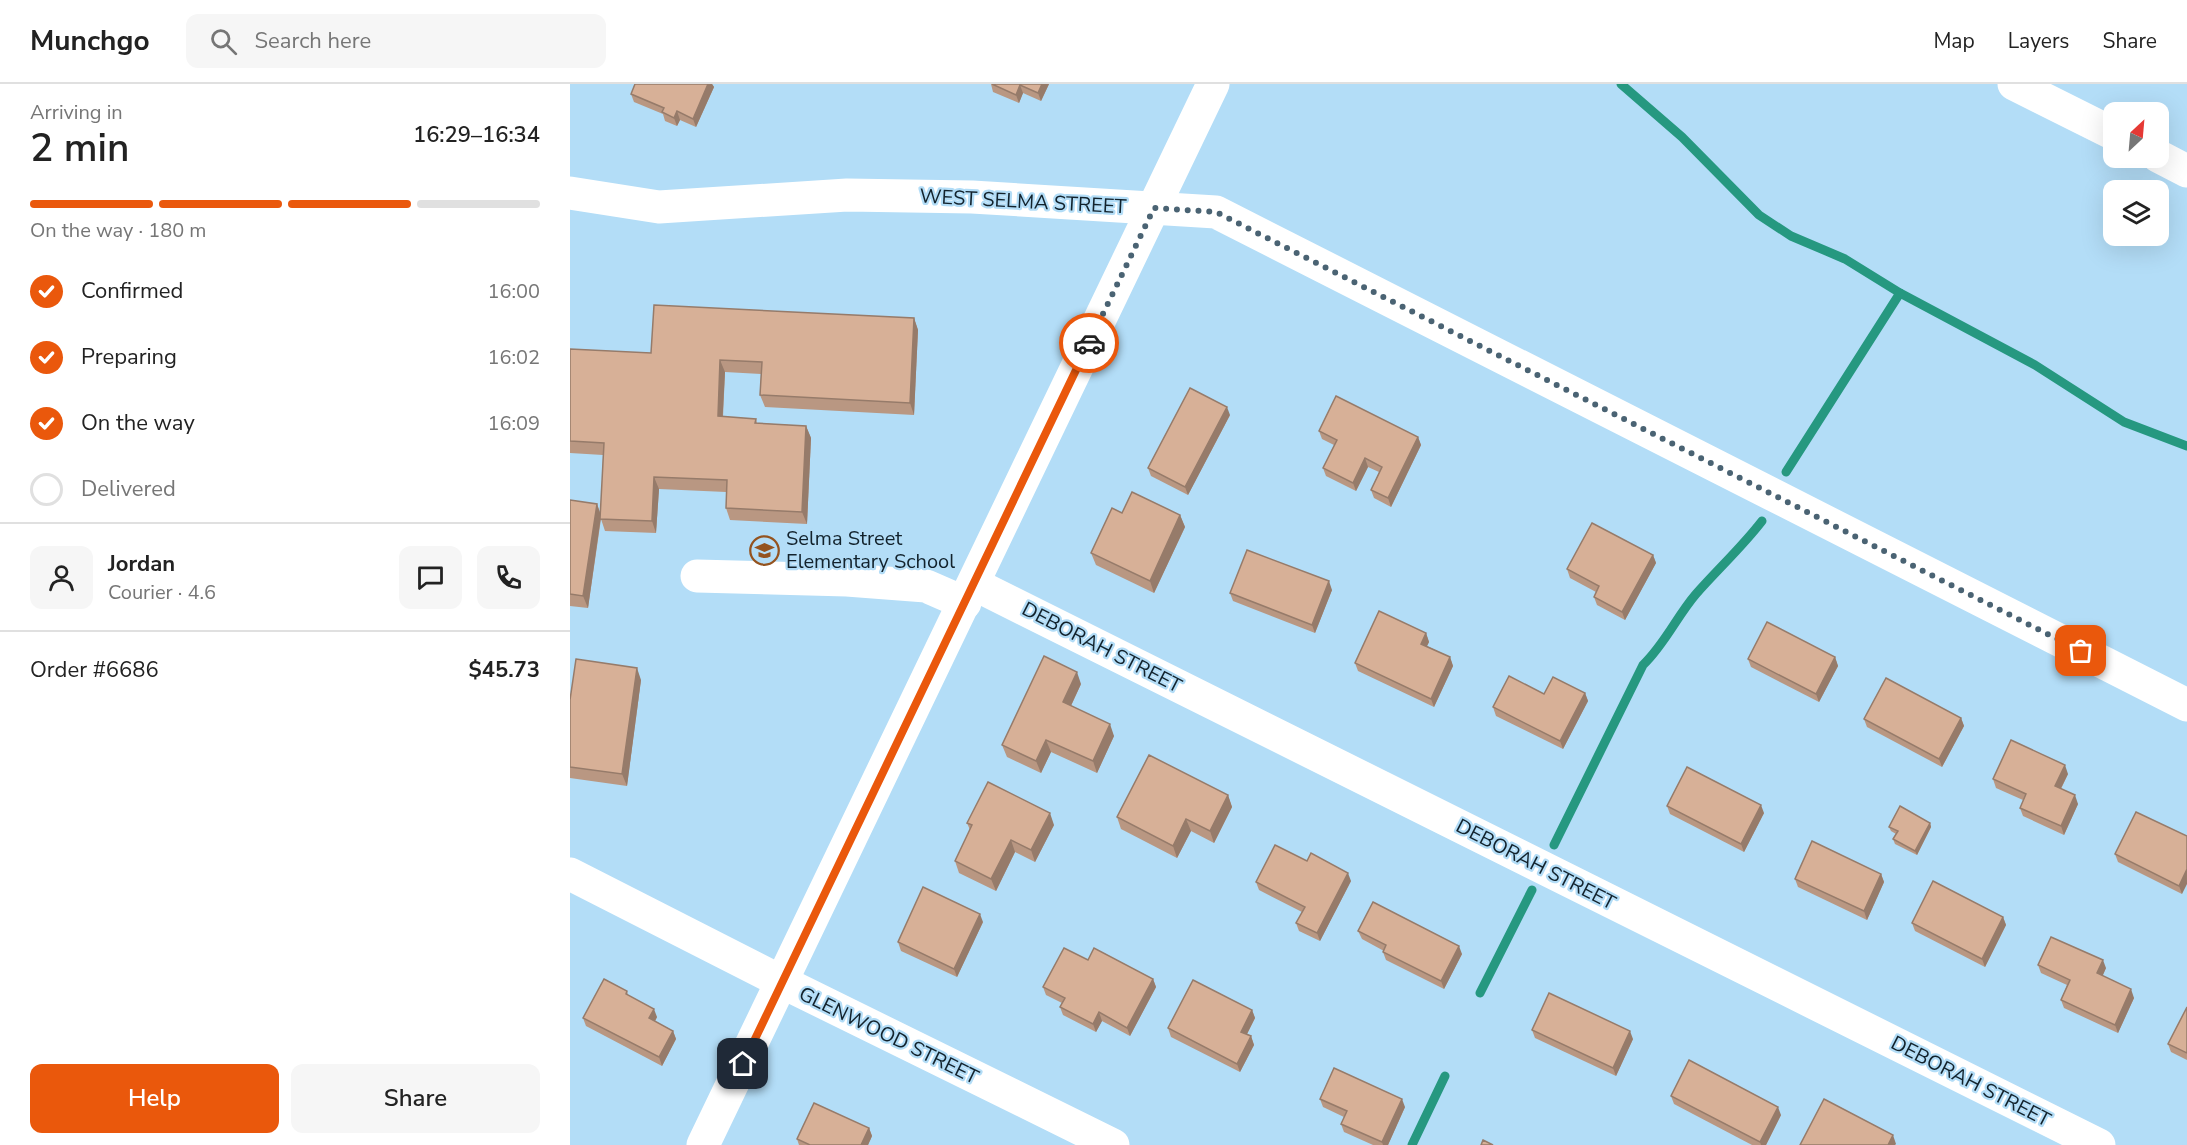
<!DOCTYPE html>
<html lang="en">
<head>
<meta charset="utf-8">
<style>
	:root { --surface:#fff; --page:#f6f6f6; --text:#222; --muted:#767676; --line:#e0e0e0; --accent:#ea580c }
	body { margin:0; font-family:"Nunito Sans",sans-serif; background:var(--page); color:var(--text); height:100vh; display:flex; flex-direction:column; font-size:22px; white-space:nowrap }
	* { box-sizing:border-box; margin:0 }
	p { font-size:20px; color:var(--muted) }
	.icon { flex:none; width:33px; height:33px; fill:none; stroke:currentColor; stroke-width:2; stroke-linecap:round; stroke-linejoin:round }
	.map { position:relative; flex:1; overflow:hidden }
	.sheet { display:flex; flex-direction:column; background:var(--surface); width:570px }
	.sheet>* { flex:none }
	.needle { width:39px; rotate:26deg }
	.fabs { position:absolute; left:1533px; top:18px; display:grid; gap:12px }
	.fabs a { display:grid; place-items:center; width:66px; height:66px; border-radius:12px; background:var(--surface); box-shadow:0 6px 24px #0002; font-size:30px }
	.pin { position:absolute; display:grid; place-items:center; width:51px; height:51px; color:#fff; margin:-26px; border-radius:12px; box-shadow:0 3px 9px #0006 }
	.courier { position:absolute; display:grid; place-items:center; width:60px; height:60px; margin:-30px; border:4px solid #ea580c; border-radius:50%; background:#fff; color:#222; box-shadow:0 2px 8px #0007 }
	.head em { font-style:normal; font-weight:600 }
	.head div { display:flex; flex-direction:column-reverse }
	.head { display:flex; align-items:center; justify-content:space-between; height:102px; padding:0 30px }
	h1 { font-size:39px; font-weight:600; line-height:45px }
	.bar { display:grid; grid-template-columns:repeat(4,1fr); gap:9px 6px; align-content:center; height:72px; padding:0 30px }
	.bar i { height:8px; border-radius:4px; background:var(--line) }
	.bar .selected { background:var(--accent) }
	.bar p { grid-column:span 4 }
	.line { display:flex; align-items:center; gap:15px; padding:0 30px; border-top:2px solid var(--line) }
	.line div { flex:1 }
	.round { display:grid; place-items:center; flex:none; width:63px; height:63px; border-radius:12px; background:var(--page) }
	ol { padding:0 30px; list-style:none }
	li { display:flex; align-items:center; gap:18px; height:66px }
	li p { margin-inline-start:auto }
	li .icon { padding:6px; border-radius:50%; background:var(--accent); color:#fff; stroke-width:4 }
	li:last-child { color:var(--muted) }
	li i { width:33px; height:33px; border:3px solid var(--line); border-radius:50% }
	.button { display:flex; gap:12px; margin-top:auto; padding:12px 30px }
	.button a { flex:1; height:69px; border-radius:12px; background:var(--accent); color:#fff; font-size:24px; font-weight:600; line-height:69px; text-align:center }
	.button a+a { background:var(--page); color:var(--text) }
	header { display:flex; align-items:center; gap:36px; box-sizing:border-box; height:84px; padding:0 30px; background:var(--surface); border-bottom:2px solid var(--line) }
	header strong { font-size:28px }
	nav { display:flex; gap:33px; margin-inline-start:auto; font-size:21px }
	.search { width:420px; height:54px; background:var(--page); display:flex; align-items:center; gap:15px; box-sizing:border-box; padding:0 21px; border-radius:12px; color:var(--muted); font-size:22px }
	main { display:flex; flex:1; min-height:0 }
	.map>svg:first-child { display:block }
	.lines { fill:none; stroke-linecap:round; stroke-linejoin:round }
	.stream { stroke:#269880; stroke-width:9 }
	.minor { stroke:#fff; stroke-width:33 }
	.wall { fill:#b99782 }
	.shaded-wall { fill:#967b6a }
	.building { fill:#d7b097; stroke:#967b6a; stroke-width:1.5 }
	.done { stroke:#4a6373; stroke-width:6; stroke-dasharray:0 10.8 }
	.route { stroke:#ea580c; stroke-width:8 }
	.labels { text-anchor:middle; stroke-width:4.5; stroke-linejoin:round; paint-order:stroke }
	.street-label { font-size:20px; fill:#12222c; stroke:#b3ddf7 }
	.poi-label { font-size:20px; fill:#12222c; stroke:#b3ddf7; text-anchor:start }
</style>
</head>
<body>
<header>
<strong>Munchgo</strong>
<div class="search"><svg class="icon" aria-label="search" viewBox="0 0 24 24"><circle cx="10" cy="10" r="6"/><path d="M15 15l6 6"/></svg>Search here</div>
<nav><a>Map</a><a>Layers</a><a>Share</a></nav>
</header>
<main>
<section class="sheet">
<div class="head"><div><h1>2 min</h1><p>Arriving in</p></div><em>16:29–16:34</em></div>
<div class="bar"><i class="selected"></i><i class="selected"></i><i class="selected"></i><i></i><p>On the way · 180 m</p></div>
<ol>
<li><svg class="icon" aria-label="check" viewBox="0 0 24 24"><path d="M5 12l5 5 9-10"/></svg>Confirmed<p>16:00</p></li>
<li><svg class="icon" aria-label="check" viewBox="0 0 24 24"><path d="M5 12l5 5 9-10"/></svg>Preparing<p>16:02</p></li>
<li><svg class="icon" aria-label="check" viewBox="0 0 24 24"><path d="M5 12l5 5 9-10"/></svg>On the way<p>16:09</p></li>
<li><i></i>Delivered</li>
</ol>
<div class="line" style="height:108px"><a class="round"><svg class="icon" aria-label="person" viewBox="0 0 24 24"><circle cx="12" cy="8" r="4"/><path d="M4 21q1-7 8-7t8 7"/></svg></a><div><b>Jordan</b><p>Courier · 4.6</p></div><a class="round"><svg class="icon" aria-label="chat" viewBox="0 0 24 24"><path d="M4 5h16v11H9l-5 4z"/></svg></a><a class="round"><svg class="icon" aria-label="phone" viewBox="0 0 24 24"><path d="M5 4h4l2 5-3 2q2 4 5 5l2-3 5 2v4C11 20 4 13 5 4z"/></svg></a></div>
<div class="line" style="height:78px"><div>Order #6686</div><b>$45.73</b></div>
<div class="button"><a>Help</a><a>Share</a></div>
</section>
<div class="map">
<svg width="1617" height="1061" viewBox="0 0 1617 1061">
	<rect width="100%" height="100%" fill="#b3ddf7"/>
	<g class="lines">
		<g class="stream">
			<polyline points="1051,0 1112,53 1189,131 1221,152 1275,175 1330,209 1465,281 1554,338 1617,362"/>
			<polyline points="1216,388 1330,209"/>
			<path d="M 984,761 L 1073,581 C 1095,560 1107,532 1126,510 C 1148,485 1172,463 1192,437"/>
			<polyline points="910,909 962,806"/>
			<polyline points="842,1061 875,992"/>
		</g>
		<g class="minor">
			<polyline points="1444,0 1544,50"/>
			<polyline points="1588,72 1617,87"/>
			<polyline points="0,109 89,123 277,111 402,113 646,128 1617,621"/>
			<polyline points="127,492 277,496 356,502 395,519"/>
			<polyline points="404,500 1529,1061"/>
			<polyline points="0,790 212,898 543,1061"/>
			<polyline points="133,1061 643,0"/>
		</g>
	</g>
	<g class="wall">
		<polygon points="65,0 142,0 144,3 126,43 110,36 107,42 95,37 93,30 64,18 61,10"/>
		<polygon points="421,0 479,0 471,17 453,9 449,19 423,8"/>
		<polygon points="344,234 348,246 344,331 195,323 190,311 191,290 155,288 153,333 186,335 187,339 236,342 241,354 237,440 160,436 156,424 156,408 89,405 86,449 35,447 31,435 18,524 0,522 0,416 27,420 31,431 33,371 0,369 0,265 81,269"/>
		<polygon points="660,331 618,411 581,392 578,384"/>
		<polygon points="749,347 848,353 851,361 821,423 804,414 801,406 809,388 798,383 786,407 756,392 753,384 764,361 752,355"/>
		<polygon points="552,429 610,431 615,443 584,509 526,481 521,469"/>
		<polygon points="1083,471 1086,479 1055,536 1027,521 1024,513 1026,508 1000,494 997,485"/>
		<polygon points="762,506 745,549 663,517 660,509"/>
		<polygon points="856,549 859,558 857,562 880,573 883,582 864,623 788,587 785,579"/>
		<polygon points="1265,573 1268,582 1249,618 1181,583 1178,575"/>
		<polygon points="71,596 57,702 0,694 0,616"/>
		<polygon points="511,600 501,622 544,652 527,689 481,668 471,689 437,673 432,661"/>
		<polygon points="1015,609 1018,617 993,665 926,632 923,623 974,610"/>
		<polygon points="1391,634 1394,642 1372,683 1297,643 1294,635"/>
		<polygon points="1498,690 1491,705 1508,720 1494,751 1453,732 1450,724 1453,716 1426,704 1423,695"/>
		<polygon points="658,711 662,723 644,759 621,747 607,774 551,745 547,733"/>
		<polygon points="1097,722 1194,729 1174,768 1100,730"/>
		<polygon points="397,739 484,741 465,778 445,768 426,807 389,789 385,777 400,746"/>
		<polygon points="1360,739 1361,743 1347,771 1325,760 1323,755 1326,750 1321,747 1319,743"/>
		<polygon points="1617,752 1612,810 1548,778 1545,770"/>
		<polygon points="737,777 781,797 750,857 729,847 726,839 732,828 689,806 686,798"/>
		<polygon points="1311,790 1314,798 1297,836 1228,803 1225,795"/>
		<polygon points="1433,833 1436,841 1415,883 1345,847 1342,839"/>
		<polygon points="413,838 387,893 331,867 328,858"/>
		<polygon points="788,847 892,870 874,905 816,876 813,868 814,867 792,855"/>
		<polygon points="518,876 583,895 586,903 560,952 532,937 526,948 493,931 490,923 492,919 476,911 473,903"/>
		<polygon points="1468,881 1536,884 1532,892 1564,914 1548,949 1494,924 1491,916 1497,901 1471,889"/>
		<polygon points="57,907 58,911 87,933 85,937 103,947 106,955 92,982 16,942 13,934"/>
		<polygon points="1617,923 1617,976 1601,968 1598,960"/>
		<polygon points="682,926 685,934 677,950 681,952 684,961 670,988 601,953 598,944"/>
		<polygon points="962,946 1063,955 1046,992 965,954"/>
		<polygon points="1101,1012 1211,1031 1196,1061 1182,1061 1104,1020"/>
		<polygon points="750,1015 835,1023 818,1061 803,1061 774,1048 771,1040 774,1033 753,1023"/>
		<polygon points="299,1044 302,1052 298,1061 229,1061 227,1055"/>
	</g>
	<g class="shaded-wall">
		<polygon points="138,0 142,0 144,3 126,43 123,35"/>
		<polygon points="472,0 479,0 471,17 468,9"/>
		<polygon points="450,1 453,9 449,19 446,11"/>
		<polygon points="107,27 110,36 107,42 104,34"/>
		<polygon points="344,234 348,246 344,331 340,319"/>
		<polygon points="150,276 155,288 152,344 148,332"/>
		<polygon points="657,323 660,331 618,411 615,403"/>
		<polygon points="236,342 241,354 237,440 232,428"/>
		<polygon points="848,353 851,361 821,423 818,414"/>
		<polygon points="795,374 798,383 786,407 783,399"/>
		<polygon points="84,393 89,405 86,449 82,437"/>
		<polygon points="27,420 31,432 18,524 13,512"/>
		<polygon points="610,431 615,443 584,509 580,497"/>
		<polygon points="1083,471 1086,479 1055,536 1052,528"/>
		<polygon points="759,497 762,506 745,549 742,541"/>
		<polygon points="856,549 859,558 854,568 851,560"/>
		<polygon points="880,573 883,582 864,623 861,615"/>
		<polygon points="1265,573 1268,582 1249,618 1246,610"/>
		<polygon points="67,584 71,596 57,702 52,690"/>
		<polygon points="507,588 511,600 497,630 493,618"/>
		<polygon points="1015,609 1018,617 993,665 990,657"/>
		<polygon points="1391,634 1394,642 1372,683 1369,675"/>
		<polygon points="540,640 544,652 527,689 523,677"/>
		<polygon points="476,656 481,668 471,689 466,677"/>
		<polygon points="1495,681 1498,690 1488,710 1485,702"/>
		<polygon points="658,711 662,723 644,759 640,747"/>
		<polygon points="1505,711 1508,720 1494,751 1491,742"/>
		<polygon points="1191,721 1194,729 1174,768 1171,760"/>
		<polygon points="480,729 484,741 465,778 461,766"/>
		<polygon points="616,735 621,747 607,774 603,762"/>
		<polygon points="1360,739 1361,743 1347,771 1345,767"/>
		<polygon points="441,756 445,768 426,807 421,795"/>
		<polygon points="1617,785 1617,800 1612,810 1609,802"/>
		<polygon points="778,789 781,797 750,857 747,849"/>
		<polygon points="1311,790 1314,798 1297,836 1294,827"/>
		<polygon points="410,830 413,838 387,893 384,885"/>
		<polygon points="1433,833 1436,841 1415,883 1412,875"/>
		<polygon points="889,862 892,870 874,905 871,897"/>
		<polygon points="1533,876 1536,884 1530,898 1527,889"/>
		<polygon points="583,895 586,903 560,952 557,944"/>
		<polygon points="1561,905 1564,914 1548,949 1545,941"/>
		<polygon points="84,925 87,933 82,943 79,934"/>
		<polygon points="682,926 685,934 674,956 671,948"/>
		<polygon points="529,928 532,937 526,948 523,940"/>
		<polygon points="103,947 106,955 92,982 89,973"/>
		<polygon points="1060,947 1063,955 1046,992 1043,984"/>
		<polygon points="681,952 684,961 670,988 667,980"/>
		<polygon points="832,1015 835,1023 818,1061 813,1061 812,1058"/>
		<polygon points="1208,1023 1211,1031 1196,1061 1191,1061 1190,1058"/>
		<polygon points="299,1044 302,1052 298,1061 291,1061"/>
		<polygon points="1323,1051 1326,1060 1325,1061 1318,1061"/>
	</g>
	<g class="building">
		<polygon points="65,0 138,0 123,35 107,27 104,34 92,28 94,24 61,10"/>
		<polygon points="422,0 472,0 468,9 450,1 446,11"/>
		<polygon points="84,221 344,234 340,319 190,311 192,278 150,276 148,332 186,335 185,339 236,342 232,428 156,424 157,396 84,393 82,437 30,435 34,359 0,357 0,265 81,269"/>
		<polygon points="620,304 657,323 615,403 578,384"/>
		<polygon points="766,312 848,353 818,414 801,406 812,383 795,374 783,399 753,384 767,356 749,347"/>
		<polygon points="562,408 610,431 580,497 521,469 542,424 552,429"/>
		<polygon points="0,416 27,420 13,512 0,510"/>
		<polygon points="1022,439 1083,471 1052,528 1024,513 1029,502 997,485"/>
		<polygon points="677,466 759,497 742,541 660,509"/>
		<polygon points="809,527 856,549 851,560 880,573 861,615 785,579"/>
		<polygon points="1197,538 1265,573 1246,610 1178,575"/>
		<polygon points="474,572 507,588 493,618 540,640 523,677 476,656 466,677 432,661"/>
		<polygon points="6,575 67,584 52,690 0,683 0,616"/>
		<polygon points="939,592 974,610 983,593 1015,609 990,657 923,623"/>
		<polygon points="1316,594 1391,634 1369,675 1294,635"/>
		<polygon points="1441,656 1495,681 1485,702 1505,711 1491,742 1450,724 1456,710 1423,695"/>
		<polygon points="579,671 658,711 640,747 616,735 603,762 547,733"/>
		<polygon points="1117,683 1191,721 1171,760 1097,722"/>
		<polygon points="418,698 480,729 461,766 441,756 421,795 385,777 402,741 397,739"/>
		<polygon points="1330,722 1360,739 1345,767 1323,755 1328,747 1319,743"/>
		<polygon points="1566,728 1617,752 1617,785 1609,802 1545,770"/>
		<polygon points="1242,757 1311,790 1294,827 1225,795"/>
		<polygon points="705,761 737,777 741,769 778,789 747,849 726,839 735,823 686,798"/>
		<polygon points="1363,797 1433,833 1412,875 1342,839"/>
		<polygon points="353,803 410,830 384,885 328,858"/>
		<polygon points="803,818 889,862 871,897 813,868 816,861 788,847"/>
		<polygon points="1481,853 1533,876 1527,889 1561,905 1545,941 1491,916 1500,896 1468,881"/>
		<polygon points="494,864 518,876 524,864 583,895 557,944 529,928 523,940 490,923 495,914 473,903"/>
		<polygon points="34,895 57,907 56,910 84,925 79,934 103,947 89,973 13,934"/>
		<polygon points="623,896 682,926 671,948 681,952 667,980 598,944"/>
		<polygon points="979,909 1060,947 1043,984 962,946"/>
		<polygon points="1617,923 1617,969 1598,960"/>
		<polygon points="1119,976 1208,1023 1190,1058 1101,1012"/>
		<polygon points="764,984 832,1015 812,1058 771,1040 777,1027 750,1015"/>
		<polygon points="1254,1015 1323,1051 1318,1061 1230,1061"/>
		<polygon points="244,1019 299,1044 291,1061 240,1061 227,1055"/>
		<polygon points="913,1056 923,1061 911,1061"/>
	</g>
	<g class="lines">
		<polyline class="done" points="519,259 584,124 646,128 1511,567"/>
		<polyline class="route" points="173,980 519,259"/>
	</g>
	<defs>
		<symbol id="school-ring" viewBox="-11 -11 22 22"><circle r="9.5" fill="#b3ddf7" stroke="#94531f" stroke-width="1.5"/><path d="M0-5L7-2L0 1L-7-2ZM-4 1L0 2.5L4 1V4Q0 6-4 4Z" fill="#94531f"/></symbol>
	</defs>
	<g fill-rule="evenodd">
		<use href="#school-ring" x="178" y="450" width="33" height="33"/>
	</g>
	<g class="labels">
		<g class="street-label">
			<text transform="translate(453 117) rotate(3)" y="7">WEST SELMA STREET</text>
			<text transform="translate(532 563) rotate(27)" y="7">DEBORAH STREET</text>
			<text transform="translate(966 780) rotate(27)" y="7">DEBORAH STREET</text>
			<text transform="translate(319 951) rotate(26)" y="7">GLENWOOD STREET</text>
			<text transform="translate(1401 997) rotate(27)" y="7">DEBORAH STREET</text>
		</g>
		<g class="poi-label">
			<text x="216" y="461">Selma Street<tspan x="216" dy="23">Elementary School</tspan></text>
		</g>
	</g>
</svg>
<div class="fabs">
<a><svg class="needle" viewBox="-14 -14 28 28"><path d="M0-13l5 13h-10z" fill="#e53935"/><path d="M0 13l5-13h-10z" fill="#767676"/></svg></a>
<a><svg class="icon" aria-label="layers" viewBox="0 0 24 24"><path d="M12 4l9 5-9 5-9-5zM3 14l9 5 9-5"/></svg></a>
</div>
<div class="pin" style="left:1511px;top:567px;background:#ea580c"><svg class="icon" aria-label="bag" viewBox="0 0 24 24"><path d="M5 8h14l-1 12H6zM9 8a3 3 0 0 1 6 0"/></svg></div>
<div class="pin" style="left:173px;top:980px;background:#1f2937"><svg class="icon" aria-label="home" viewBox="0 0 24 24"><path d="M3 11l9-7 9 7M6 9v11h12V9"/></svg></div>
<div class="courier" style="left:519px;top:259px"><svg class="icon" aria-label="car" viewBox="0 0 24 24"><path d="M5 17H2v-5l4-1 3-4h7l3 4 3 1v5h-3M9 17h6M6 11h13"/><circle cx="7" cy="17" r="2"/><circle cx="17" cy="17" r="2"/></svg></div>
</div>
</main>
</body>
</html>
